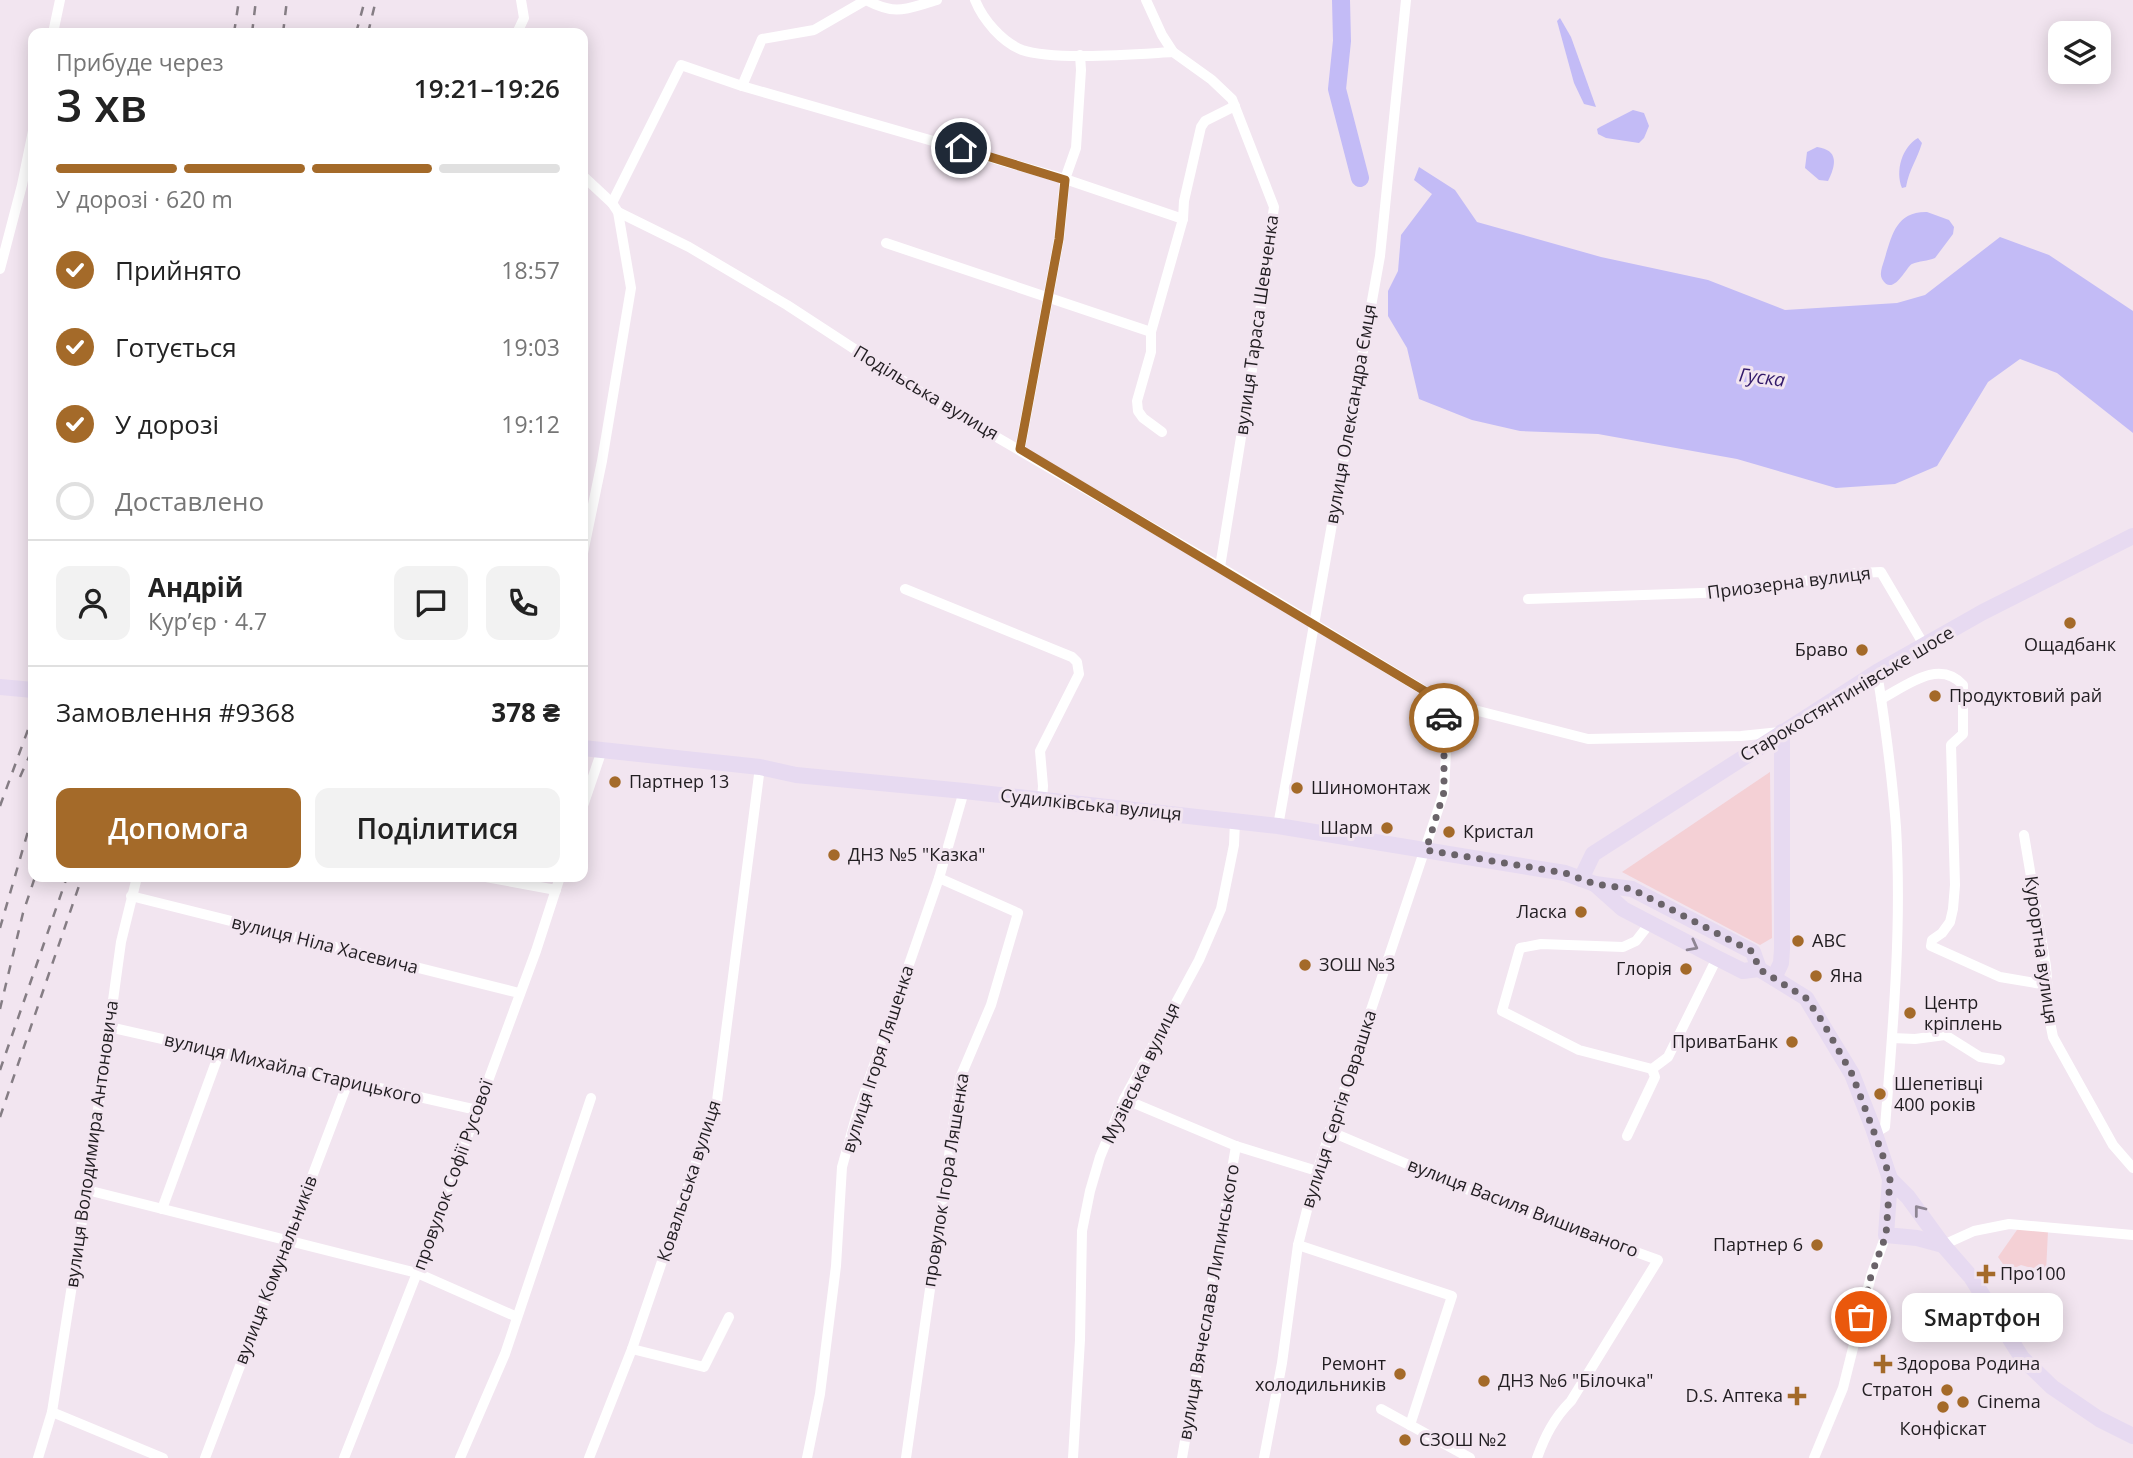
<!DOCTYPE html>
<html lang="uk">
<head>
<meta charset="utf-8">
<style>
	:root { --surface:#fff; --page:#f2f2f2; --text:#222; --muted:#767676; --line:#e0e0e0; --accent:#a46a29 }
	body { margin:0; font-family:"Open Sans",sans-serif; background:var(--page); color:var(--text); height:100vh; display:flex; flex-direction:column; font-size:26px; white-space:nowrap }
	* { box-sizing:border-box; margin:0 }
	p { font-size:23px; color:var(--muted) }
	.icon { flex:none; width:38px; height:38px; fill:none; stroke:currentColor; stroke-width:2; stroke-linecap:round; stroke-linejoin:round }
	.map { position:relative; flex:1; overflow:hidden }
	.panel { position:absolute; left:28px; top:28px; width:560px; height:854px; display:flex; flex-direction:column; background:var(--surface); border-radius:14px; box-shadow:0 4px 18px #0003 }
	.panel>* { flex:none }
	.controls { position:absolute; left:2048px; top:21px; display:grid; gap:14px }
	.controls a { display:grid; place-items:center; width:63px; height:63px; border-radius:14px; background:var(--surface); box-shadow:0 4px 18px #0003; font-size:35px }
	.pin { position:absolute; display:grid; place-items:center; width:60px; height:60px; color:#fff; margin:-30px; border:4px solid #fff; border-radius:50%; box-shadow:0 2px 7px #0007 }
	.courier { position:absolute; display:grid; place-items:center; width:70px; height:70px; margin:-35px; border:5px solid #a46a29; border-radius:50%; background:#fff; color:#222; box-shadow:0 2px 9px #0007 }
	.bubble { position:absolute; height:49px; border-radius:14px; background:var(--surface); box-shadow:0 4px 18px #0003; font-size:23px; font-weight:600; line-height:49px; text-align:center }
	.overview em { font-style:normal; font-weight:600 }
	.overview div { display:flex; flex-direction:column-reverse }
	.overview { display:flex; align-items:center; justify-content:space-between; height:119px; padding:0 28px }
	h1 { font-size:46px; font-weight:600; line-height:52px }
	.bar { display:grid; grid-template-columns:repeat(4,1fr); gap:10px 7px; align-content:center; height:84px; padding:0 28px }
	.bar i { height:9px; border-radius:5px; background:var(--line) }
	.bar .selected { background:var(--accent) }
	.bar p { grid-column:span 4 }
	.line { display:flex; align-items:center; gap:18px; padding:0 28px; border-top:2px solid var(--line) }
	.line div { flex:1 }
	.round { display:grid; place-items:center; flex:none; width:74px; height:74px; border-radius:14px; background:var(--page) }
	ol { padding:0 28px; list-style:none }
	li { display:flex; align-items:center; gap:21px; height:77px }
	li p { margin-inline-start:auto }
	li .icon { padding:7px; border-radius:50%; background:var(--accent); color:#fff; stroke-width:4 }
	li:last-child { color:var(--muted) }
	li i { width:38px; height:38px; border:4px solid var(--line); border-radius:50% }
	.cta { display:flex; gap:14px; margin-top:auto; padding:14px 28px }
	.cta a { flex:1; height:80px; border-radius:14px; background:var(--accent); color:#fff; font-size:28px; font-weight:600; line-height:80px; text-align:center }
	.cta a+a { background:var(--page); color:var(--text) }
	.map>svg:first-child { display:block }
	.green { fill:#f4d0d5 }
	.water { fill:#c3bbf6 }
	.lines { fill:none; stroke-linecap:round; stroke-linejoin:round }
	.river { stroke:#c3bbf6; stroke-width:18 }
	.street { stroke:#fff; stroke-width:10 }
	.secondary { stroke:#e7daf1; stroke-width:16 }
	.rail { stroke:#857d84; stroke-width:2.5; stroke-dasharray:9 9; stroke-linecap:butt }
	.oneway { stroke:#8e8593 }
	.done { stroke:#6a6369; stroke-width:7; stroke-dasharray:0 12.6 }
	.route { stroke:#a46a29; stroke-width:9 }
	.poi-dot { fill:#a46a29; stroke:#f2e5f0; stroke-width:2.5 }
	.labels { text-anchor:middle; stroke-width:6; stroke-linejoin:round; paint-order:stroke }
	.street-label { font-size:18px; fill:#211d21; stroke:#f2e5f0 }
	.poi-label { font-size:18px; fill:#211d21; stroke:#f2e5f0; text-anchor:start }
	.water-label { font-size:19px; font-style:italic; fill:#311869; stroke:#f2e5f0 }
</style>
</head>
<body>
<div class="map">
<svg width="2133" height="1458" viewBox="0 0 2133 1458">
	<rect width="100%" height="100%" fill="#f2e5f0"/>
	<g class="green">
		<polygon points="1770,772 1772,938 1760,945 1622,872"/>
		<polygon points="2019,1227 2048,1231 2046,1272 2021,1265 2008,1271 1998,1257"/>
	</g>
	<g class="water">
		<polygon points="1560,18 1571,37 1596,107 1584,104 1574,83 1557,21"/>
		<polygon points="1633,110 1644,113 1649,126 1644,138 1639,143 1606,138 1598,134 1597,129 1600,127"/>
		<path d="M 1918,138 L 1922,143 C 1917,160 1909,169 1906,187 L 1902,188 C 1895,171 1902,147 1918,138 Z"/>
		<path d="M 1817,147 C 1839,150 1836,165 1828,181 L 1819,180 L 1805,168 L 1807,152 Z"/>
		<polygon points="1419,167 1455,190 1477,222 1601,257 1708,280 1785,310 1897,303 1925,295 2000,237 2049,255 2133,311 2133,433 2057,373 2020,359 1988,382 1937,466 1895,484 1836,488 1737,459 1598,434 1520,431 1472,420 1419,399 1407,348 1388,316 1388,291 1398,271 1401,235 1432,194 1414,180"/>
		<path d="M 1927,212 L 1949,220 L 1954,227 L 1953,234 L 1935,258 C 1928,261 1919,261 1912,264 C 1906,267 1893,298 1882,279 C 1880,275 1881,271 1882,267 C 1891,241 1893,211 1927,212 Z"/>
	</g>
	<g class="lines">
		<polyline class="river" points="1341,0 1342,41 1337,89 1360,178"/>
		<g class="street">
			<path d="M 975,0 C 983,20 1002,42 1022,50 C 1054,61 1137,54 1173,52"/>
			<polyline points="1146,0 1162,35 1173,52 1212,80 1232,99 1274,207 1254,357 1220,567"/>
			<polyline points="53,33 60,0"/>
			<polyline points="517,33 524,18 521,0"/>
			<path d="M 742,86 L 762,39 L 814,30 L 866,0 C 897,16 905,9 937,0"/>
			<polyline points="583,176 612,203 618,212 631,288 602,461 583,553"/>
			<polyline points="612,203 681,65 742,86 1065,179 1183,219 1151,332 1151,352 1137,401 1138,411 1143,418 1162,432"/>
			<polyline points="618,212 689,247 787,305 931,399 1220,567 1443,702 1588,739 1741,736 1780,732"/>
			<polyline points="1183,219 1184,201 1201,127 1205,121 1235,106"/>
			<polyline points="886,243 1151,332"/>
			<polyline points="0,269 22,185 33,131"/>
			<polyline points="1020,449 1059,239 1065,179 1076,148 1081,70 1080,55"/>
			<polyline points="905,589 1072,657 1077,662 1079,674 1040,751 1043,786 1042,799"/>
			<polyline points="1528,599 1730,592 1858,573 1881,572 1924,645"/>
			<path d="M 1881,699 C 1906,686 1939,658 1963,685 L 1963,734 L 1951,745 L 1955,885 L 1953,909 L 1950,922 L 1942,933 L 1932,940 L 1931,946 L 2000,977 L 2047,985"/>
			<polyline points="583,806 602,750"/>
			<polyline points="1278,826 1380,256 1406,0"/>
			<polyline points="2024,835 2046,966 2050,1022 2053,1037 2113,1145 2133,1168"/>
			<polyline points="486,877 556,890"/>
			<polyline points="131,896 519,993"/>
			<polyline points="1650,923 1636,941 1623,947 1541,944 1520,948 1502,1011 1579,1050 1652,1069 1668,1057 1717,958"/>
			<polyline points="109,1027 477,1110"/>
			<polyline points="1892,1038 1915,1039 1945,1035 1980,1057 2000,1060"/>
			<polyline points="1124,1099 1236,1146 1317,1171"/>
			<path d="M 1329,1131 L 1492,1200 L 1658,1260 L 1571,1401 C 1554,1418 1545,1436 1537,1458"/>
			<path d="M 1875,1133 L 1885,1127 C 1893,1027 1902,927 1896,827 C 1892,775 1885,723 1877,672"/>
			<polyline points="1627,1136 1655,1077 1652,1069"/>
			<polyline points="87,1190 417,1273 517,1317"/>
			<polyline points="162,1209 220,1051"/>
			<polyline points="1298,1245 1452,1296 1410,1425 1470,1458"/>
			<polyline points="1943,1245 1974,1231 2009,1224 2133,1235"/>
			<polyline points="632,1349 704,1367 729,1317"/>
			<polyline points="1381,1409 1410,1425"/>
			<polyline points="52,1412 163,1458"/>
			<polyline points="38,1458 52,1412 87,1190 121,942 137,877"/>
			<polyline points="205,1458 348,1082"/>
			<polyline points="344,1458 417,1273 536,951 560,877"/>
			<polyline points="460,1458 505,1354 591,1098"/>
			<polyline points="589,1458 632,1349 717,1101 760,767"/>
			<polyline points="807,1458 820,1394 836,1266 842,1167 856,1117 939,878 964,791"/>
			<polyline points="906,1458 960,1078 991,1005 1018,913 939,878"/>
			<polyline points="1073,1458 1080,1340 1082,1231 1090,1191 1100,1157 1124,1099 1199,960 1221,909 1234,845 1235,821"/>
			<polyline points="1182,1458 1236,1146"/>
			<polyline points="1264,1458 1282,1363 1298,1245 1317,1171 1444,792 1446,751 1443,702"/>
			<polyline points="1814,1458 1843,1388 1871,1276 1886,1235"/>
		</g>
		<g class="secondary">
			<polyline points="0,687 33,690"/>
			<polyline points="583,748 760,767 796,775 964,791 1278,826 1565,873 1595,884 1632,889 1753,952 1759,969"/>
			<polyline points="1581,879 1593,854 1877,672 1983,612 2133,536"/>
			<polyline points="1595,884 1623,909 1717,958 1743,971 1759,969"/>
			<polyline points="1759,969 1806,998 1852,1074 1873,1128 1890,1179 1886,1235 1917,1238 1943,1245"/>
			<polyline points="1774,978 1781,963 1782,949 1782,732"/>
			<polyline points="1890,1179 1908,1197 1943,1245 1971,1277 2022,1358 2052,1387 2099,1419 2133,1436"/>
		</g>
		<g class="rail">
			<polyline points="234,33 239,0"/>
			<polyline points="252,33 256,0"/>
			<polyline points="283,33 287,0"/>
			<polyline points="356,33 365,0"/>
			<polyline points="368,33 376,0"/>
			<polyline points="20,777 33,748"/>
			<polyline points="0,806 33,716"/>
			<polyline points="0,928 33,814"/>
			<polyline points="0,1009 23,913 35,877"/>
			<polyline points="0,1070 67,877"/>
			<polyline points="0,1117 82,877"/>
		</g>
	</g>
	<defs><path id="oneway-chevron" d="M-2-3.5L2.5 0L-2 3.5" fill="none" stroke-width="1.6" stroke-linecap="round" stroke-linejoin="round" transform="scale(1.75)"/></defs>
	<g class="oneway">
		<use href="#oneway-chevron" transform="translate(1693 946) rotate(28)"/>
		<use href="#oneway-chevron" transform="translate(1919 1210) rotate(-128)"/>
	</g>
	<g class="lines">
		<polyline class="done" points="1444,718 1444,792 1426,850 1565,873 1595,884 1632,889 1753,952 1759,969 1806,998 1822,1021 1852,1074 1883,1156 1890,1179 1886,1235 1871,1276 1861,1317"/>
		<polyline class="route" points="961,148 1065,180 1059,239 1020,449 1443,702 1444,718"/>
	</g>
	<g class="poi-dot">
		<circle cx="2070" cy="623" r="7"/>
		<circle cx="1862" cy="650" r="7"/>
		<circle cx="1935" cy="696" r="7"/>
		<circle cx="615" cy="782" r="7"/>
		<circle cx="1297" cy="788" r="7"/>
		<circle cx="1387" cy="828" r="7"/>
		<circle cx="1449" cy="832" r="7"/>
		<circle cx="834" cy="855" r="7"/>
		<circle cx="1581" cy="912" r="7"/>
		<circle cx="1798" cy="941" r="7"/>
		<circle cx="1305" cy="965" r="7"/>
		<circle cx="1686" cy="969" r="7"/>
		<circle cx="1816" cy="976" r="7"/>
		<circle cx="1910" cy="1013" r="7"/>
		<circle cx="1792" cy="1042" r="7"/>
		<circle cx="1880" cy="1094" r="7"/>
		<circle cx="1817" cy="1245" r="7"/>
		<path d="M1982.5 1263.5h7v7h7v7h-7v7h-7v-7h-7v-7h7z"/>
		<path d="M1879.5 1353.5h7v7h7v7h-7v7h-7v-7h-7v-7h7z"/>
		<circle cx="1400" cy="1374" r="7"/>
		<circle cx="1484" cy="1381" r="7"/>
		<circle cx="1947" cy="1390" r="7"/>
		<path d="M1793.5 1385.5h7v7h7v7h-7v7h-7v-7h-7v-7h7z"/>
		<circle cx="1963" cy="1402" r="7"/>
		<circle cx="1943" cy="1407" r="7"/>
		<circle cx="1405" cy="1440" r="7"/>
	</g>
	<g class="labels">
		<g class="street-label">
			<text transform="translate(1257 325) rotate(-82)" y="6">вулиця Тараса Шевченка</text>
			<text transform="translate(926 393) rotate(31)" y="6">Подільська вулиця</text>
			<text transform="translate(1351 414) rotate(-80)" y="6">вулиця Олександра Ємця</text>
			<text transform="translate(1789 583) rotate(-7)" y="6">Приозерна вулиця</text>
			<text transform="translate(1847 694) rotate(-31)" y="6">Старокостянтинівське шосе</text>
			<text transform="translate(1091 805) rotate(6)" y="6">Судилківська вулиця</text>
			<text transform="translate(325 945) rotate(14)" y="6">вулиця Ніла Хасевича</text>
			<text transform="translate(2041 950) rotate(82)" y="6">Курортна вулиця</text>
			<text transform="translate(878 1059) rotate(-72)" y="6">вулиця Ігоря Ляшенка</text>
			<text transform="translate(293 1069) rotate(13)" y="6">вулиця Михайла Старицького</text>
			<text transform="translate(1141 1073) rotate(-64)" y="6">Музівська вулиця</text>
			<text transform="translate(1339 1109) rotate(-72)" y="6">вулиця Сергія Оврашка</text>
			<text transform="translate(92 1144) rotate(-82)" y="6">вулиця Володимира Антоновича</text>
			<text transform="translate(453 1175) rotate(-70)" y="6">провулок Софії Русової</text>
			<text transform="translate(946 1180) rotate(-81)" y="6">провулок Ігора Ляшенка</text>
			<text transform="translate(689 1181) rotate(-72)" y="6">Ковальська вулиця</text>
			<text transform="translate(1523 1208) rotate(21)" y="6">вулиця Василя Вишиваного</text>
			<text transform="translate(276 1270) rotate(-69)" y="6">вулиця Комунальників</text>
			<text transform="translate(1209 1302) rotate(-80)" y="6">вулиця Вячеслава Липинського</text>
		</g>
		<g class="poi-label">
			<text x="2070" y="651" text-anchor="middle">Ощадбанк</text>
			<text x="1848" y="656" text-anchor="end">Браво</text>
			<text x="1949" y="702">Продуктовий рай</text>
			<text x="629" y="788">Партнер 13</text>
			<text x="1311" y="794">Шиномонтаж</text>
			<text x="1373" y="834" text-anchor="end">Шарм</text>
			<text x="1463" y="838">Кристал</text>
			<text x="848" y="861">ДНЗ №5 "Казка"</text>
			<text x="1567" y="918" text-anchor="end">Ласка</text>
			<text x="1812" y="947">АВС</text>
			<text x="1319" y="971">ЗОШ №3</text>
			<text x="1672" y="975" text-anchor="end">Глорія</text>
			<text x="1830" y="982">Яна</text>
			<text x="1924" y="1009">Центр<tspan x="1924" dy="21">кріплень</tspan></text>
			<text x="1778" y="1048" text-anchor="end">ПриватБанк</text>
			<text x="1894" y="1090">Шепетівці<tspan x="1894" dy="21">400 років</tspan></text>
			<text x="1803" y="1251" text-anchor="end">Партнер 6</text>
			<text x="2000" y="1280">Про100</text>
			<text x="1386" y="1370" text-anchor="end">Ремонт<tspan x="1386" dy="21">холодильників</tspan></text>
			<text x="1897" y="1370">Здорова Родина</text>
			<text x="1498" y="1387">ДНЗ №6 "Білочка"</text>
			<text x="1933" y="1396" text-anchor="end">Стратон</text>
			<text x="1783" y="1402" text-anchor="end">D.S. Аптека</text>
			<text x="1977" y="1408">Cinema</text>
			<text x="1943" y="1435" text-anchor="middle">Конфіскат</text>
			<text x="1419" y="1446">СЗОШ №2</text>
		</g>
		<g class="water-label">
			<text transform="translate(1762 377) rotate(7)" y="7">Гуска</text>
		</g>
	</g>
</svg>
<div class="controls">
<a><svg class="icon" aria-label="layers" viewBox="0 0 24 24"><path d="M12 4l9 5-9 5-9-5zM3 14l9 5 9-5"/></svg></a>
</div>
<div class="pin" style="left:1861px;top:1317px;background:#ea580c"><svg class="icon" aria-label="bag" viewBox="0 0 24 24"><path d="M5 8h14l-1 12H6zM9 8a3 3 0 0 1 6 0"/></svg></div>
<div class="pin" style="left:961px;top:148px;background:#1f2937"><svg class="icon" aria-label="home" viewBox="0 0 24 24"><path d="M3 11l9-7 9 7M6 9v11h12V9"/></svg></div>
<div class="courier" style="left:1444px;top:718px"><svg class="icon" aria-label="car" viewBox="0 0 24 24"><path d="M5 17H2v-5l4-1 3-4h7l3 4 3 1v5h-3M9 17h6M6 11h13"/><circle cx="7" cy="17" r="2"/><circle cx="17" cy="17" r="2"/></svg></div>
<div class="bubble" style="left:1902px;top:1293px;width:161px">Sмартфон</div>
<section class="panel">
<div class="overview"><div><h1>3 хв</h1><p>Прибуде через</p></div><em>19:21–19:26</em></div>
<div class="bar"><i class="selected"></i><i class="selected"></i><i class="selected"></i><i></i><p>У дорозі · 620 m</p></div>
<ol>
<li><svg class="icon" aria-label="check" viewBox="0 0 24 24"><path d="M5 12l5 5 9-10"/></svg>Прийнято<p>18:57</p></li>
<li><svg class="icon" aria-label="check" viewBox="0 0 24 24"><path d="M5 12l5 5 9-10"/></svg>Готується<p>19:03</p></li>
<li><svg class="icon" aria-label="check" viewBox="0 0 24 24"><path d="M5 12l5 5 9-10"/></svg>У дорозі<p>19:12</p></li>
<li><i></i>Доставлено</li>
</ol>
<div class="line" style="height:126px"><a class="round"><svg class="icon" aria-label="person" viewBox="0 0 24 24"><circle cx="12" cy="8" r="4"/><path d="M4 21q1-7 8-7t8 7"/></svg></a><div><b>Андрій</b><p>Кур’єр · 4.7</p></div><a class="round"><svg class="icon" aria-label="chat" viewBox="0 0 24 24"><path d="M4 5h16v11H9l-5 4z"/></svg></a><a class="round"><svg class="icon" aria-label="phone" viewBox="0 0 24 24"><path d="M5 4h4l2 5-3 2q2 4 5 5l2-3 5 2v4C11 20 4 13 5 4z"/></svg></a></div>
<div class="line" style="height:91px"><div>Замовлення #9368</div><b>378 ₴</b></div>
<div class="cta"><a>Допомога</a><a>Поділитися</a></div>
</section>
</div>
</body>
</html>
